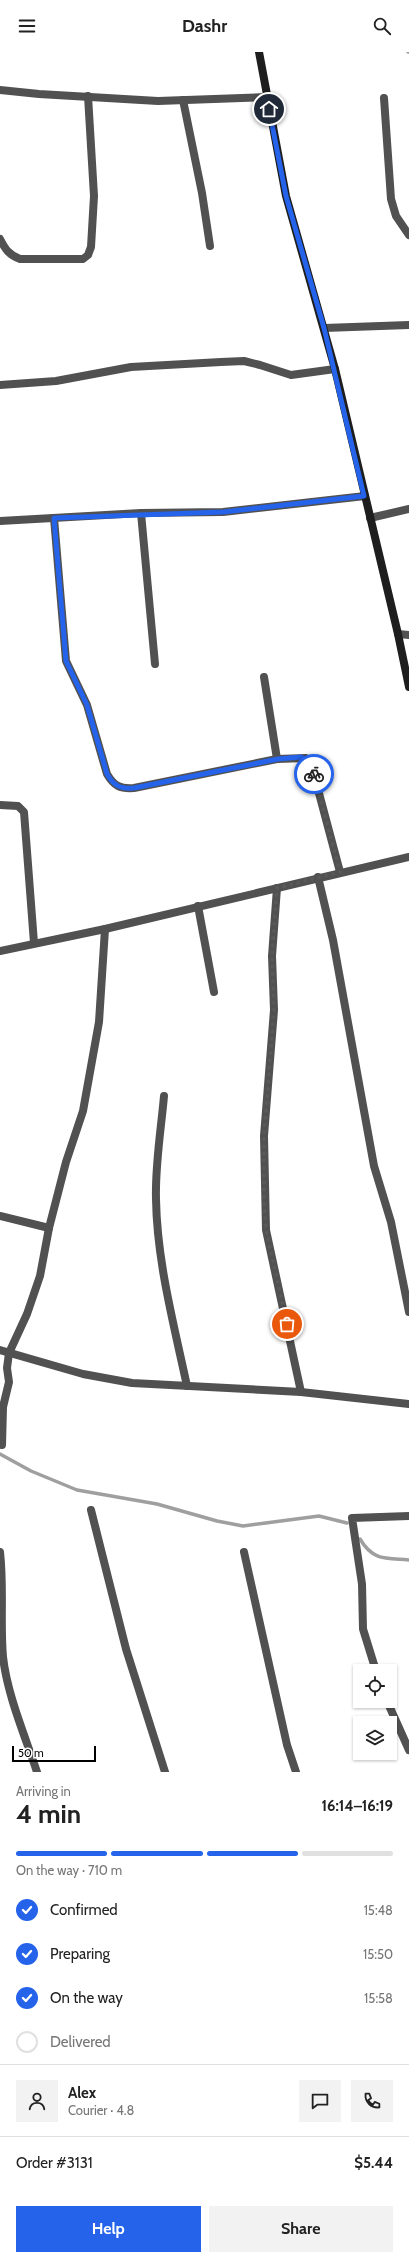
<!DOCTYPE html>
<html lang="en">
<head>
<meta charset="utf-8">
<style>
	:root { --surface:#fff; --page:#f2f2f2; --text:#222; --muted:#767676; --line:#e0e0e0; --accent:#2563eb }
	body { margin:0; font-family:Cabin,sans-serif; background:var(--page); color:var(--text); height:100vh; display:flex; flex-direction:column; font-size:15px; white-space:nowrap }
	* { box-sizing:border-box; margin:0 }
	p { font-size:13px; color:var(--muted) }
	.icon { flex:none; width:22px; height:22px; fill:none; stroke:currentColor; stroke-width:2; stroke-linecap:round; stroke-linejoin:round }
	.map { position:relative; height:1720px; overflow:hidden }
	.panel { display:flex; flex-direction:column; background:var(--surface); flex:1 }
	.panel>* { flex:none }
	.buttons { position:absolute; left:353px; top:1612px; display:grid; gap:8px }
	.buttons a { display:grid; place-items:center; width:44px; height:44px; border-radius:0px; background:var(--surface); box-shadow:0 1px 3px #0004; font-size:20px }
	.scale { position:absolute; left:12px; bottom:10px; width:84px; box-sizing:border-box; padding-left:4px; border:2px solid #000; border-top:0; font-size:11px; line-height:14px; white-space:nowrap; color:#000; -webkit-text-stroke:3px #fff; paint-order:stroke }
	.pin { position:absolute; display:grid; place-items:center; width:34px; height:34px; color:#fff; margin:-17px; border:2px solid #fff; border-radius:50%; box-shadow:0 1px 4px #0007 }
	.courier { position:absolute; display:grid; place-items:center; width:40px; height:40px; margin:-20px; border:3px solid #2563eb; border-radius:50%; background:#fff; color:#222; box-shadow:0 1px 5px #0007 }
	.head em { font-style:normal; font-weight:800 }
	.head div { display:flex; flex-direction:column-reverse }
	.head { display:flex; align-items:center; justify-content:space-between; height:68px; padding:0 16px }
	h1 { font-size:26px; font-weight:800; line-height:30px }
	.bar { display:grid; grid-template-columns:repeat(4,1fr); gap:6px 4px; align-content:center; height:48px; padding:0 16px }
	.bar i { height:5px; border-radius:3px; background:var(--line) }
	.bar .current { background:var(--accent) }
	.bar p { grid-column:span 4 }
	.line { display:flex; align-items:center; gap:10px; padding:0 16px; border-top:1px solid var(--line) }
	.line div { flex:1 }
	.round { display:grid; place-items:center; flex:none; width:42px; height:42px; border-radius:0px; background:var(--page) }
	ol { padding:0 16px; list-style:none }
	li { display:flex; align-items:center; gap:12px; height:44px }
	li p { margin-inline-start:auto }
	li .icon { padding:4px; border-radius:50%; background:var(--accent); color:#fff; stroke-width:4 }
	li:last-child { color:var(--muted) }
	li i { width:22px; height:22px; border:2px solid var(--line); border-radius:50% }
	.action { display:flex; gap:8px; margin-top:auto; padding:8px 16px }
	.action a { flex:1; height:46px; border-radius:0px; background:var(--accent); color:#fff; font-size:16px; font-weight:800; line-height:46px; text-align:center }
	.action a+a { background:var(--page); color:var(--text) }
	header { display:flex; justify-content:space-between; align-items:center; height:52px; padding:0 16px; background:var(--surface); font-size:18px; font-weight:800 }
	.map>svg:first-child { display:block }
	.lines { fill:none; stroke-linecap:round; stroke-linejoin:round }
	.stream { stroke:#9f9f9f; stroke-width:3.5 }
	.street { stroke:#515151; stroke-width:8 }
	.secondary { stroke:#1e1e1e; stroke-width:8 }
	.done { stroke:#595959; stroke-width:4; stroke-dasharray:0 7.2 }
	.route { stroke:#2563eb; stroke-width:5 }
</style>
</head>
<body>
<header><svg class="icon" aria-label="menu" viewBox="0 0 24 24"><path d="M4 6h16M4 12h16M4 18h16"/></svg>Dashr<svg class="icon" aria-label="search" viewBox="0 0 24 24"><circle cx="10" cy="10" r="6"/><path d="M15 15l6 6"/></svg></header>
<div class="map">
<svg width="409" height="1720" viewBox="0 0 409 1720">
	<rect width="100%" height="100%" fill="#fff"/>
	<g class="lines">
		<g class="stream">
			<polyline points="408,0 409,0"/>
			<polyline points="0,1402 31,1419 77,1438 157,1452 217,1469 243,1474 319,1464 347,1471"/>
			<path d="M 360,1487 C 373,1509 386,1506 409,1508"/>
		</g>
		<g class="street">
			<polyline points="0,38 39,42 158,49 267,45"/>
			<polyline points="384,46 391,147 396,164 409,183"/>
			<polyline points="183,48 202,141 210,194"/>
			<path d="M 0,187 C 5,197 9,203 20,207 L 83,207 L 88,203 L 91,195 L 94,144 L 88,44"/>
			<polyline points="324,276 409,273"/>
			<polyline points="0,333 56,329 131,315 221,310 244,309 260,313 291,323 335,317"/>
			<polyline points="141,461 155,612"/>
			<path d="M 54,466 L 66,609 L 87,653 L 107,722 C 114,734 120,737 134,736 L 277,707 L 306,706 L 312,715 L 340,820"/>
			<polyline points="370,466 409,457"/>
			<polyline points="0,469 141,461 223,460 365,444"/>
			<polyline points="398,582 409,583"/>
			<polyline points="264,625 277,707"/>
			<polyline points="0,753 18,754 24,760 34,891"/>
			<polyline points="318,825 333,888 374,1114 391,1170 409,1260"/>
			<polyline points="277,836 272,904 274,958 264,1084 266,1178 301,1340"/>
			<polyline points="198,854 214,940"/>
			<polyline points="0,899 105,877 409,805"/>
			<path d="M 164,1044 C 161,1078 155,1113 156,1147 C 157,1210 174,1273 187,1334"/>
			<polyline points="0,1164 49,1176"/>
			<polyline points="0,1298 83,1322 132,1331 301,1340 409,1352"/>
			<polyline points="2,1393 3,1355 9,1330 7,1316 9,1301 27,1262 40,1224 49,1176 66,1110 83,1059 99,970 105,877"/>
			<polyline points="91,1458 126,1597 165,1720"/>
			<path d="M 0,1500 C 4,1535 0,1570 3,1605 C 7,1642 25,1684 37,1720"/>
			<polyline points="244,1500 287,1693 296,1720"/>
			<polyline points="376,1619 363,1577 362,1532 352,1466 409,1464"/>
			<polyline points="387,1649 409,1698"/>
		</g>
		<polyline class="secondary" points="259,0 286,144 335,317 398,582 409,635"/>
	</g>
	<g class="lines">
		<polyline class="done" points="287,1272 266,1178 264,1150 264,1084 274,958 272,904 277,836 340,820 314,722"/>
		<path class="route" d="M 269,57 L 286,144 L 324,276 L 364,444 L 223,460 L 54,466 L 66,609 L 87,653 L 107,722 C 114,734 120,737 134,736 L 278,707 L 301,705 L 310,709 L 314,722"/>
	</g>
</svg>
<div class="buttons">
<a><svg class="icon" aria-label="locate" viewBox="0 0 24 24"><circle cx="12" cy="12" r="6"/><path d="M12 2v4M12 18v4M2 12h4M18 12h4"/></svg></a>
<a><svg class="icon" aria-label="layers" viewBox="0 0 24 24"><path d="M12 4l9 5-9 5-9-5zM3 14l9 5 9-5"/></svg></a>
</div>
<div class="scale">50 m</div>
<div class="pin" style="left:287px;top:1272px;background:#ea580c"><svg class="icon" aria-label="bag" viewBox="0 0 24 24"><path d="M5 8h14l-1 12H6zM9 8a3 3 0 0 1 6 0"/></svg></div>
<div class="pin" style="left:269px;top:57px;background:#1f2937"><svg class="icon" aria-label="home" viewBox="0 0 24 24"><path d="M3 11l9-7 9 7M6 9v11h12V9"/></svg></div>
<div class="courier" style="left:314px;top:722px"><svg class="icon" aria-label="bike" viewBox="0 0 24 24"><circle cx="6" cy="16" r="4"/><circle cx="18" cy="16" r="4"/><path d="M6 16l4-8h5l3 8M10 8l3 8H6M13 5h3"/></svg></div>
</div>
<section class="panel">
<div class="head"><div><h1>4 min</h1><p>Arriving in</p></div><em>16:14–16:19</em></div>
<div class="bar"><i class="current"></i><i class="current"></i><i class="current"></i><i></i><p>On the way · 710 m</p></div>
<ol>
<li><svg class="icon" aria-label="check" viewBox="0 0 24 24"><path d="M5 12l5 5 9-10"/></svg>Confirmed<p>15:48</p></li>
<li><svg class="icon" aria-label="check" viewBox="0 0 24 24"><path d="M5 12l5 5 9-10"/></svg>Preparing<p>15:50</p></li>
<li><svg class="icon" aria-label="check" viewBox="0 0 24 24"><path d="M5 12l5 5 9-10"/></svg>On the way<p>15:58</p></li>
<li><i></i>Delivered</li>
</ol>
<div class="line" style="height:72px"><a class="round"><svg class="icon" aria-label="person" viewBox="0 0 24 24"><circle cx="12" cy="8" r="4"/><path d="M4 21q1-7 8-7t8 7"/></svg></a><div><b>Alex</b><p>Courier · 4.8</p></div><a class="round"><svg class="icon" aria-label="chat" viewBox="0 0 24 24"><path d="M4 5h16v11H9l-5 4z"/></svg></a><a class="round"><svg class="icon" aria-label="phone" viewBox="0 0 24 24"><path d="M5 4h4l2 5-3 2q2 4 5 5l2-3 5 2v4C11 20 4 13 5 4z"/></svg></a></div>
<div class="line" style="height:52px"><div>Order #3131</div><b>$5.44</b></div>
<div class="action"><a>Help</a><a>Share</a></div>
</section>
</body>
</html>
